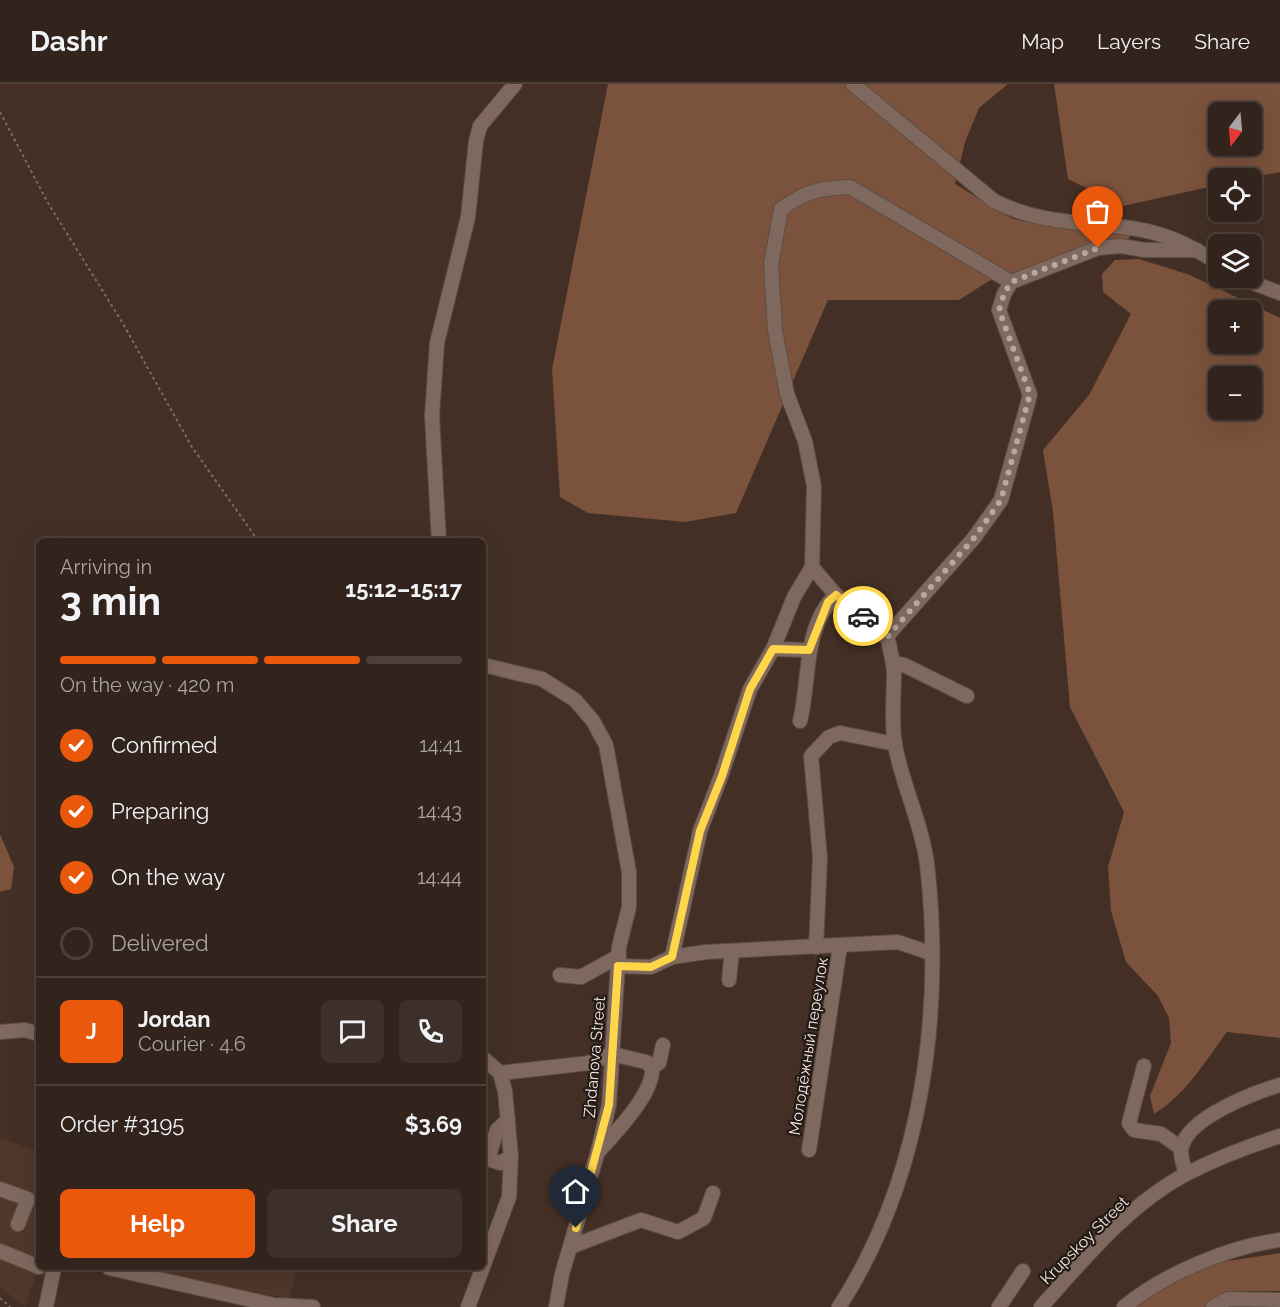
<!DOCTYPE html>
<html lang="en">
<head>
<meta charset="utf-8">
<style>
	:root { --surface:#32231c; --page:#3d2f29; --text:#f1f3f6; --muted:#a8a4a3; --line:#4d403b; --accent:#ea580c }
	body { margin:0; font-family:Raleway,sans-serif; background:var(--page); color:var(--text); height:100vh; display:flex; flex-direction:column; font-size:22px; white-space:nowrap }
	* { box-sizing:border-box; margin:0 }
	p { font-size:20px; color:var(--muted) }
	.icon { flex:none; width:33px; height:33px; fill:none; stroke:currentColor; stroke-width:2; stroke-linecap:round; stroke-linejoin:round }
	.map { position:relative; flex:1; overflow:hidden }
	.details { position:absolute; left:36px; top:454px; width:450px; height:732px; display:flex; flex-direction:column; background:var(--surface); border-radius:9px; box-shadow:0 6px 24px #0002,0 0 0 2px var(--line) }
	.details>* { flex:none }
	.needle { width:39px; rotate:196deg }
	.fabs { position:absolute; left:1208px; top:18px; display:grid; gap:12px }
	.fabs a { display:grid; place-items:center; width:54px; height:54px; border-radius:9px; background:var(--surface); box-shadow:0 6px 24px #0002,0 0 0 2px var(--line); font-size:30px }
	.pin { position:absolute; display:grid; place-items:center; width:51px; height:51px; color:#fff; margin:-62px -26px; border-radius:50% 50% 50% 0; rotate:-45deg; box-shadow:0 0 6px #0007 }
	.pin .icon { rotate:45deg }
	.courier { position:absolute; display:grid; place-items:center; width:60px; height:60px; margin:-30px; border:4px solid #ffd54a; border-radius:50%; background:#fff; color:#222; box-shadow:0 2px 8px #0007 }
	.summary em { font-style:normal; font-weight:700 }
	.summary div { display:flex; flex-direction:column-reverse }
	.summary { display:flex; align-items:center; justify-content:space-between; height:102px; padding:0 24px }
	h1 { font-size:39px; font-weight:700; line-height:45px }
	.bar { display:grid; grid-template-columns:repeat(4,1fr); gap:9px 6px; align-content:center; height:72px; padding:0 24px }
	.bar i { height:8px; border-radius:4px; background:var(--line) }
	.bar .current { background:var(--accent) }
	.bar p { grid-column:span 4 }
	.line { display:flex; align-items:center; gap:15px; padding:0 24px; border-top:2px solid var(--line) }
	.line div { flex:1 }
	.round { display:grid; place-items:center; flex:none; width:63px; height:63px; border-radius:9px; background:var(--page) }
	ol { padding:0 24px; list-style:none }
	li { display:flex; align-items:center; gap:18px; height:66px }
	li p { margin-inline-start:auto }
	li .icon { padding:6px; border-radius:50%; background:var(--accent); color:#fff; stroke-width:4 }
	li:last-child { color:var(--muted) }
	li i { width:33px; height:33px; border:3px solid var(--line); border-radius:50% }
	.cta { display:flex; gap:12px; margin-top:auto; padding:12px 24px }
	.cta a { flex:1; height:69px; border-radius:9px; background:var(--accent); color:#fff; font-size:24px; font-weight:700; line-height:69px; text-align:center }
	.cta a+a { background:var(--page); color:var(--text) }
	header { display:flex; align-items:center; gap:36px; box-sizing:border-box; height:84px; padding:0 30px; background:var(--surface); border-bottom:2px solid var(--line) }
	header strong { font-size:28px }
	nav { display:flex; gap:33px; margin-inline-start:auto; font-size:21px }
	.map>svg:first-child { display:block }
	.built { fill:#503729 }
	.green { fill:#7b523b; fill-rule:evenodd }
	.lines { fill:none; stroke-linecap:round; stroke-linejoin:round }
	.minor-casing { stroke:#5e4e45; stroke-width:16 }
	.path { stroke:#7c6a62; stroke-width:2; stroke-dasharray:3 3; stroke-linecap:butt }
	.minor { stroke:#7f695e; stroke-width:14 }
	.done { stroke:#b7a8a0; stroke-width:6; stroke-dasharray:0 10.8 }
	.route { stroke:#ffd54a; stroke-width:8 }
	.labels { text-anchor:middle; stroke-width:4.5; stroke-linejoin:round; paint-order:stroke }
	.street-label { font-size:16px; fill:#f6e9e3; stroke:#231a15 }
</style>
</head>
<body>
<header>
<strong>Dashr</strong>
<nav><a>Map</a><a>Layers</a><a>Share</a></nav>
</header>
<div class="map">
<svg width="1280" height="1223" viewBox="0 0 1280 1223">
	<rect width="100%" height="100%" fill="#432f25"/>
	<g class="built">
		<polygon points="0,1054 39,1067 39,1183 25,1223 0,1203"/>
		<polygon points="132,1184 297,1184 289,1215"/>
	</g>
	<g class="green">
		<polygon points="608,0 1008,0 979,24 965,58 955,100 1013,135 1047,142 1121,147 1130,152 1127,157 1048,176 989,197 959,216 828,216 736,429 685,438 588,429 560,413 552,285"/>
		<path d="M 1054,0 L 1280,0 L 1280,88 L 1249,94 L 1218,94 L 1218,101 L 1123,122 L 1068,95 ZM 1218,28 L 1251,28 L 1251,62 L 1218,62 Z"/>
		<path d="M 1139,175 L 1190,191 L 1280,234 L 1280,954 L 1227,948 C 1206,976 1186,1011 1154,1030 L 1150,1012 L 1171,959 L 1169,934 L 1158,912 L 1126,878 L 1111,827 L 1108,783 L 1124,728 L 1070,623 L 1053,428 L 1043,366 L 1089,311 L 1131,230 L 1103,208 L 1102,190 L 1115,176 ZM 1251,226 L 1251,260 L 1218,260 L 1218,226 ZM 1251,292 L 1251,326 L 1218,326 L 1218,292 Z"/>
		<polygon points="0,750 14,783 11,805 0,808"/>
		<polygon points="1280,1169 1280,1207 1226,1207 1208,1223 1135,1223 1158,1199 1215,1179"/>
	</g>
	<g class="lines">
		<defs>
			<g id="minor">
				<path d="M 853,0 L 994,117 C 1046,143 1088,136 1142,146 C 1170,151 1194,164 1218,179"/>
				<polyline points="1240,194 1280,209"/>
				<polyline points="439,458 432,332 437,259 468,133 476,57 480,42 515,0"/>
				<path d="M 812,483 L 836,511 L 887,552 C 890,564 893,576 894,588 C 894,612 891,638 895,661 C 902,700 922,740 927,780 C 944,929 922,1095 839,1223"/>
				<polyline points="887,552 974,454 1001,416 1030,311 999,226 1004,210 1011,198 1098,164 1121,162 1144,166 1197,166"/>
				<polyline points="773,565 809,566"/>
				<polyline points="893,579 904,581 967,612"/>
				<polyline points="483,581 542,595 575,616 593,637 606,661 629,788 629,823 619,863 609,1021 598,1067 562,1190 556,1223"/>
				<path d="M 800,637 C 810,598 803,541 836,511"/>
				<polyline points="816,863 820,774 811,672 829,653 840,649 895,660"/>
				<path d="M 672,873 L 700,747 L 721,692 L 750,605 L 773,565 L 794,513 L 812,483 L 814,402 L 805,357 L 787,310 L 775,246 L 771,180 L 781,125 C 806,107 820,104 850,103 L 1011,198"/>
				<polyline points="618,882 651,883 672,873 706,868 898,858 930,869"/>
				<polyline points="560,891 581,893 619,872"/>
				<polyline points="729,896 732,867"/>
				<polyline points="0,948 25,946 39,950"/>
				<polyline points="1144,982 1129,1039 1134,1046 1161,1050 1181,1064"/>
				<polyline points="652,983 659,979 663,961"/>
				<path d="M 500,989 L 589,979 L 612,970 L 646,978 L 652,983 C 655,1008 616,1048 600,1066"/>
				<polyline points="508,1036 497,1046 489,1071 491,1076 500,1079 511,1073"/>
				<polyline points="809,1066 840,862"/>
				<path d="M 1186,1090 C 1184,1082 1179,1070 1182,1062 C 1190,1033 1253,1009 1280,1001"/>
				<polyline points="0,1105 28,1115 18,1140"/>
				<polyline points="570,1163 641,1136 678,1148 704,1134 713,1109"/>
				<polyline points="0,1167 39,1183"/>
				<polyline points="109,1184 274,1221 313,1223"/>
				<polyline points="46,1223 54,1184"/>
				<polyline points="468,1223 509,1113 511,1073 505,1007 500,989 483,974"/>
				<polyline points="999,1223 1023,1187"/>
				<path d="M 1041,1223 C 1084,1175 1128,1121 1186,1090 C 1215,1075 1249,1062 1280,1052"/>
				<path d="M 1124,1223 C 1164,1190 1228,1163 1280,1156"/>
				<polyline points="1213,1223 1228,1215 1280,1216"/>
			</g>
		</defs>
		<use href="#minor" class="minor-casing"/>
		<g class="path">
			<polyline points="0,28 48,119 122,238 192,363 259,458"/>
			<polyline points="0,1214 10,1223"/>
		</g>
		<use href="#minor" class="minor"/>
	</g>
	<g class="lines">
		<polyline class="done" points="863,532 888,552 974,454 1001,416 1030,310 999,226 1004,210 1011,198 1098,164"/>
		<polyline class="route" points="576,1144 609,1021 618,882 651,883 672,873 700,747 722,692 750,605 773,565 809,566 828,518 836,511 863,532"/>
	</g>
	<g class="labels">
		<g class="street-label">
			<text transform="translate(808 962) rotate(-81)" y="6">Молодёжный переулок</text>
			<text transform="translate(594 973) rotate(-85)" y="6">Zhdanova Street</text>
			<text transform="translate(1084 1156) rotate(-45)" y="6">Krupskoy Street</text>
		</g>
	</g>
</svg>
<div class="fabs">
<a><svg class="needle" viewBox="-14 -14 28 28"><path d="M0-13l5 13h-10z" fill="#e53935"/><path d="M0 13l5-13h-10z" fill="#a8a4a3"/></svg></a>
<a><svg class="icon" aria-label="locate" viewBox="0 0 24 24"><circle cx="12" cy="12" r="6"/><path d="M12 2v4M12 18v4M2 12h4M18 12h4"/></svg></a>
<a><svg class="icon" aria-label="layers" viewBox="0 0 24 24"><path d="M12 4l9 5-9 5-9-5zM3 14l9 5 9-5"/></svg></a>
<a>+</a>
<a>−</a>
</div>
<div class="pin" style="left:1098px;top:164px;background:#ea580c"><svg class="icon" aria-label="bag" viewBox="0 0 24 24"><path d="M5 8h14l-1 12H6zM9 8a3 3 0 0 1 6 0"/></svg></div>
<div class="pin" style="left:576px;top:1144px;background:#1f2937"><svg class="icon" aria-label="home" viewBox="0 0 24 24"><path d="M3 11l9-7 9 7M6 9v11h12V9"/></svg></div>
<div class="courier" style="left:863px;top:532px"><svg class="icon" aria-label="car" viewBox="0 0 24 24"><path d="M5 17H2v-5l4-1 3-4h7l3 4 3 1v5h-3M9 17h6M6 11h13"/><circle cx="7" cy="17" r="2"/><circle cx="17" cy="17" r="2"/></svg></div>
<section class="details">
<div class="summary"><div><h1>3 min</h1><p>Arriving in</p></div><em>15:12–15:17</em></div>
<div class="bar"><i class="current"></i><i class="current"></i><i class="current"></i><i></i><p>On the way · 420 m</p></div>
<ol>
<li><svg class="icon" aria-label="check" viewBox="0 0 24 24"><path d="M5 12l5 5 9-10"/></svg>Confirmed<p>14:41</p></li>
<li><svg class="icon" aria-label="check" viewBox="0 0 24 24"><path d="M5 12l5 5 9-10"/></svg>Preparing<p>14:43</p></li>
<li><svg class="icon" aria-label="check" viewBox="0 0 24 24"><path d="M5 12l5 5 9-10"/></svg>On the way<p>14:44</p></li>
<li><i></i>Delivered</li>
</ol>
<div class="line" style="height:108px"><b class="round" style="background:var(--accent);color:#fff">J</b><div><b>Jordan</b><p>Courier · 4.6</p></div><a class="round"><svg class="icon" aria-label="chat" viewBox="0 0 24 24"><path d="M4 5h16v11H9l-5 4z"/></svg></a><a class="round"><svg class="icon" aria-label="phone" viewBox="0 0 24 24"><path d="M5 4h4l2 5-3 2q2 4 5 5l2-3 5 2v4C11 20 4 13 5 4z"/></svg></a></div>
<div class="line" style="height:78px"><div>Order #3195</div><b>$3.69</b></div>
<div class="cta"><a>Help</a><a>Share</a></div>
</section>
</div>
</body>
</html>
